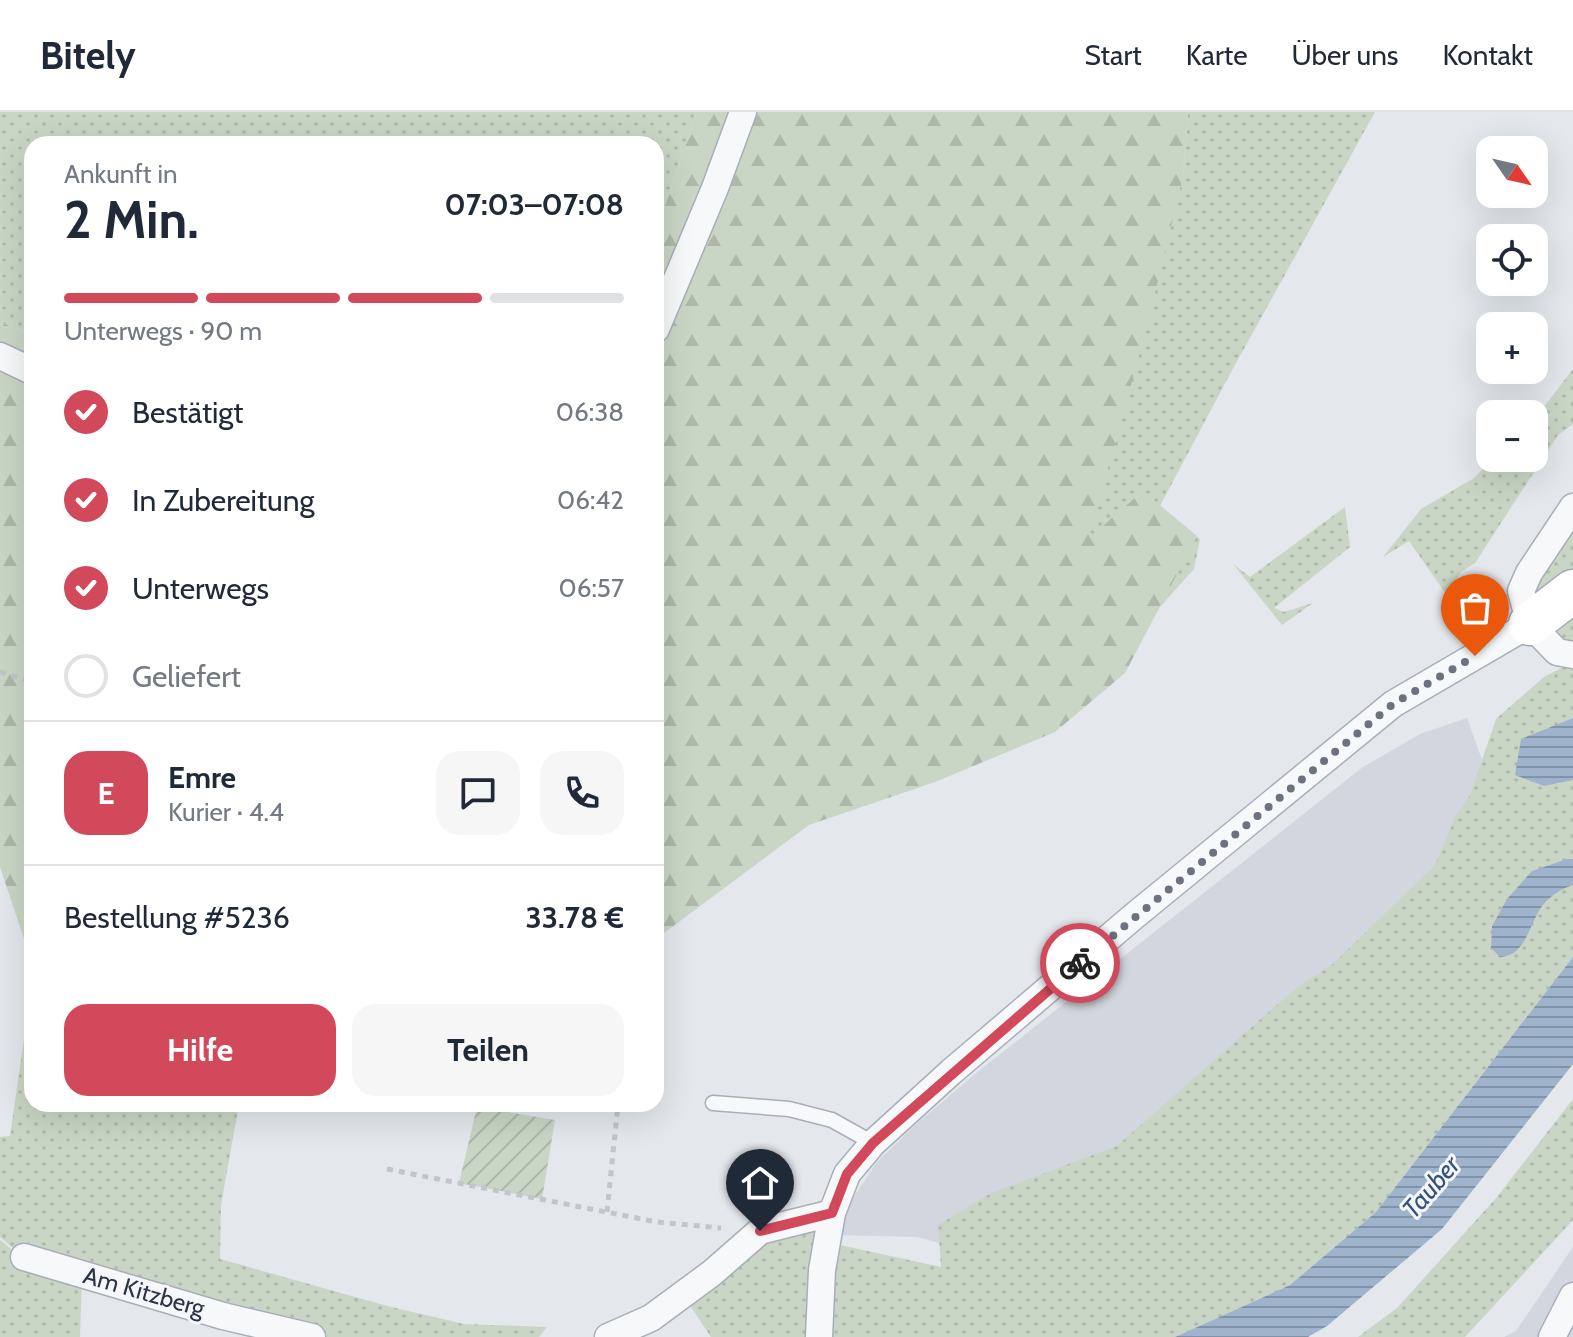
<!DOCTYPE html>
<html lang="de">
<head>
<meta charset="utf-8">
<style>
	:root { --surface:#fff; --page:#f6f6f7; --text:#1f2937; --muted:#747a83; --line:#e0e1e3; --accent:#d1495b }
	body { margin:0; font-family:Cabin,sans-serif; background:var(--page); color:var(--text); height:100vh; display:flex; flex-direction:column; font-size:30px; white-space:nowrap }
	* { box-sizing:border-box; margin:0 }
	p { font-size:26px; color:var(--muted) }
	.icon { flex:none; width:44px; height:44px; fill:none; stroke:currentColor; stroke-width:2; stroke-linecap:round; stroke-linejoin:round }
	.map { position:relative; flex:1; overflow:hidden }
	.details { position:absolute; left:24px; top:24px; width:640px; height:976px; display:flex; flex-direction:column; background:var(--surface); border-radius:24px; box-shadow:0 8px 32px #0002 }
	.details>* { flex:none }
	.needle { width:52px; rotate:124deg }
	.fabs { position:absolute; left:1476px; top:24px; display:grid; gap:16px }
	.fabs a { display:grid; place-items:center; width:72px; height:72px; border-radius:16px; background:var(--surface); box-shadow:0 8px 32px #0002; font-size:40px }
	.pin { position:absolute; display:grid; place-items:center; width:68px; height:68px; color:#fff; margin:-82px -34px; border-radius:50% 50% 50% 0; rotate:-45deg; box-shadow:0 0 8px #0007 }
	.pin .icon { rotate:45deg }
	.courier { position:absolute; display:grid; place-items:center; width:80px; height:80px; margin:-40px; border:6px solid #d1495b; border-radius:50%; background:#fff; color:#222; box-shadow:0 2px 10px #0007 }
	.overview em { font-style:normal; font-weight:700 }
	.overview div { display:flex; flex-direction:column-reverse }
	.overview { display:flex; align-items:center; justify-content:space-between; height:136px; padding:0 40px }
	h1 { font-size:52px; font-weight:700; line-height:60px }
	.bar { display:grid; grid-template-columns:repeat(4,1fr); gap:12px 8px; align-content:center; height:96px; padding:0 40px }
	.bar i { height:10px; border-radius:6px; background:var(--line) }
	.bar .on { background:var(--accent) }
	.bar p { grid-column:span 4 }
	.line { display:flex; align-items:center; gap:20px; padding:0 40px; border-top:2px solid var(--line) }
	.line div { flex:1 }
	.round { display:grid; place-items:center; flex:none; width:84px; height:84px; border-radius:24px; background:var(--page) }
	ol { padding:0 40px; list-style:none }
	li { display:flex; align-items:center; gap:24px; height:88px }
	li p { margin-inline-start:auto }
	li .icon { padding:8px; border-radius:50%; background:var(--accent); color:#fff; stroke-width:4 }
	li:last-child { color:var(--muted) }
	li i { width:44px; height:44px; border:4px solid var(--line); border-radius:50% }
	.button { display:flex; gap:16px; margin-top:auto; padding:16px 40px }
	.button a { flex:1; height:92px; border-radius:24px; background:var(--accent); color:#fff; font-size:32px; font-weight:700; line-height:92px; text-align:center }
	.button a+a { background:var(--page); color:var(--text) }
	header { display:flex; align-items:center; gap:48px; box-sizing:border-box; height:112px; padding:0 40px; background:var(--surface); border-bottom:2px solid var(--line) }
	header strong { font-size:38px }
	nav { display:flex; gap:44px; margin-inline-start:auto; font-size:28px }
	.map>svg:first-child { display:block }
	.built { fill:#d2d6de }
	.grass { fill:url(#grass-dots) }
	.forest { fill:url(#forest-firs) }
	.garden { fill:url(#garden-furrows) }
	.water { fill:url(#water-rules) }
	.lines { fill:none; stroke-linecap:round; stroke-linejoin:round }
	.lane-casing { stroke:#a9aeb7; stroke-width:17 }
	.street-casing { stroke:#a9aeb7; stroke-width:29 }
	.primary-casing { stroke:#a3abb8; stroke-width:45 }
	.path { stroke:#c2c5cb; stroke-width:5; stroke-dasharray:6 6; stroke-linecap:butt }
	.lane { stroke:#f7f8fa; stroke-width:14 }
	.street { stroke:#f7f8fa; stroke-width:26 }
	.primary { stroke:#fff; stroke-width:42 }
	.done { stroke:#6c737f; stroke-width:8; stroke-dasharray:0 14.4 }
	.route { stroke:#d1495b; stroke-width:10 }
	.labels { text-anchor:middle; stroke-width:6; stroke-linejoin:round; paint-order:stroke }
	.street-label { font-size:24px; fill:#2b3445; stroke:#f4f6f9 }
	.water-label { font-size:26px; font-style:italic; fill:#34527a; stroke:#f4f6f9 }
</style>
</head>
<body>
<header>
<strong>Bitely</strong>
<nav><a>Start</a><a>Karte</a><a>Über uns</a><a>Kontakt</a></nav>
</header>
<div class="map">
<svg width="1573" height="1225" viewBox="0 0 1573 1225">
	<defs>
		<pattern id="grass-dots" width="8" height="8" patternUnits="userSpaceOnUse" patternTransform="scale(2)"><rect width="8" height="8" fill="#c9d6c5"/><path d="M2 2h.1M6 6h.1" fill="none" stroke="#adb8ab" stroke-width="1.8" stroke-linecap="round"/></pattern>
		<pattern id="forest-firs" width="22" height="20" patternUnits="userSpaceOnUse" patternTransform="scale(2)"><rect width="22" height="20" fill="#c9d6c5"/><path d="M5 1l3.5 6h-7zM16 11l3.5 6h-7z" fill="#adb8ab"/></pattern>
		<pattern id="garden-furrows" width="10" height="10" patternUnits="userSpaceOnUse" patternTransform="scale(2)"><rect width="10" height="10" fill="#c9d6c5"/><path d="M-1 1l2-2M0 10L10 0M9 11l2-2" fill="none" stroke="#adb8ab"/></pattern>
		<pattern id="water-rules" width="6" height="5" patternUnits="userSpaceOnUse" patternTransform="scale(2)"><rect width="6" height="5" fill="#9fb4cc"/><path d="M0 2.5h6" fill="none" stroke="#8293a7"/></pattern>
	</defs>
	<rect width="100%" height="100%" fill="#e4e7ec"/>
	<g class="built">
		<polygon points="1467,606 1482,648 1473,701 1454,741 1208,981 966,1138 917,1125 837,1123 853,1086 877,1050 915,1013 980,958 1363,655 1420,622"/>
		<polygon points="1573,1135 1573,1225 1504,1225 1516,1219"/>
	</g>
	<g class="grass">
		<polygon points="0,0 697,0 656,120 656,32 32,32 32,223 0,210"/>
		<polygon points="1188,0 1375,0 1230,262 1160,394 1150,385 1152,391 1200,427 1194,457 1111,549 896,496 1183,64"/>
		<polygon points="1573,257 1573,312 1558,323 1475,451 1461,460 1446,482 1409,429 1383,445 1421,397 1474,366 1494,346 1534,346 1534,308"/>
		<polygon points="1345,395 1350,435 1274,496 1284,500 1313,491 1282,513 1233,452 1250,465"/>
		<polygon points="1573,395 1573,543 1530,512 1529,461"/>
		<polygon points="1573,550 1573,845 1376,1100 1290,1173 1175,1225 711,1225 683,1183 760,1119 832,1101 840,1133 941,1155 938,1113 991,1081 1117,1034 1296,876 1333,852 1435,753 1455,705 1470,683 1496,607 1544,565"/>
		<polygon points="32,897 32,992 239,992 221,1093 220,1147 391,1195 464,1212 547,1215 539,1225 312,1225 24,1145 0,1125 0,1025 10,1024 28,899"/>
		<polygon points="1573,987 1573,1108 1465,1225 1358,1225 1397,1196 1497,1085"/>
		<polygon points="0,1128 25,1148 82,1166 80,1225 0,1225"/>
	</g>
	<g class="forest">
		<polygon points="697,0 1188,0 1183,64 1147,215 1089,426 1136,385 1150,385 1197,424 1125,561 1055,620 935,670 809,713 656,827 656,120"/>
		<polygon points="0,210 32,223 32,897 28,899 24,827 0,755"/>
	</g>
	<polygon class="garden" points="477,995 555,1008 542,1087 459,1071"/>
	<g class="water">
		<polygon points="1573,606 1573,668 1544,674 1515,663 1521,627"/>
		<path d="M 1567,747 L 1573,747 L 1573,773 C 1562,776 1549,785 1542,794 C 1529,812 1526,844 1500,845 L 1491,836 L 1492,814 L 1507,787 L 1532,759 Z"/>
		<polygon points="1573,845 1573,952 1442,1117 1327,1214 1308,1225 1175,1225 1290,1173 1376,1100"/>
	</g>
	<g class="lines">
		<defs>
			<polyline id="lane" points="713,991 789,997 832,1008 873,1031"/>
			<g id="street">
				<polyline points="656,217 715,76 743,0"/>
				<polyline points="0,244 32,259"/>
				<polyline points="1573,395 1529,461 1521,479 1530,512 1557,540 1573,543"/>
				<polyline points="24,1145 223,1204 312,1225"/>
				<polyline points="608,1225 651,1206 712,1161 760,1119 832,1101"/>
				<polyline points="819,1225 822,1158 832,1101 847,1062 873,1031 951,960 1133,805 1393,592 1530,512"/>
				<polyline points="1552,1225 1573,1184"/>
			</g>
			<polyline id="primary" points="1530,512 1573,479"/>
		</defs>
		<use href="#lane" class="lane-casing"/>
		<use href="#street" class="street-casing"/>
		<use href="#primary" class="primary-casing"/>
		<g class="path">
			<polyline points="0,560 32,570"/>
			<polyline points="387,1057 657,1110 721,1116"/>
			<polyline points="607,1100 618,992"/>
		</g>
		<use href="#lane" class="lane"/>
		<use href="#street" class="street"/>
		<use href="#primary" class="primary"/>
	</g>
	<g class="lines">
		<polyline class="done" points="1080,851 1393,592 1475,544"/>
		<polyline class="route" points="760,1119 832,1101 847,1062 873,1031 1080,851"/>
	</g>
	<g class="labels">
		<g class="street-label">
			<text transform="translate(144 1180) rotate(16)" y="8">Am Kitzberg</text>
		</g>
		<g class="water-label">
			<text transform="translate(1431 1075) rotate(-49)" y="9">Tauber</text>
		</g>
	</g>
</svg>
<div class="fabs">
<a><svg class="needle" viewBox="-14 -14 28 28"><path d="M0-13l5 13h-10z" fill="#e53935"/><path d="M0 13l5-13h-10z" fill="#747a83"/></svg></a>
<a><svg class="icon" aria-label="locate" viewBox="0 0 24 24"><circle cx="12" cy="12" r="6"/><path d="M12 2v4M12 18v4M2 12h4M18 12h4"/></svg></a>
<a>+</a>
<a>−</a>
</div>
<div class="pin" style="left:1475px;top:544px;background:#ea580c"><svg class="icon" aria-label="bag" viewBox="0 0 24 24"><path d="M5 8h14l-1 12H6zM9 8a3 3 0 0 1 6 0"/></svg></div>
<div class="pin" style="left:760px;top:1119px;background:#1f2937"><svg class="icon" aria-label="home" viewBox="0 0 24 24"><path d="M3 11l9-7 9 7M6 9v11h12V9"/></svg></div>
<div class="courier" style="left:1080px;top:851px"><svg class="icon" aria-label="bike" viewBox="0 0 24 24"><circle cx="6" cy="16" r="4"/><circle cx="18" cy="16" r="4"/><path d="M6 16l4-8h5l3 8M10 8l3 8H6M13 5h3"/></svg></div>
<section class="details">
<div class="overview"><div><h1>2 Min.</h1><p>Ankunft in</p></div><em>07:03–07:08</em></div>
<div class="bar"><i class="on"></i><i class="on"></i><i class="on"></i><i></i><p>Unterwegs · 90 m</p></div>
<ol>
<li><svg class="icon" aria-label="check" viewBox="0 0 24 24"><path d="M5 12l5 5 9-10"/></svg>Bestätigt<p>06:38</p></li>
<li><svg class="icon" aria-label="check" viewBox="0 0 24 24"><path d="M5 12l5 5 9-10"/></svg>In Zubereitung<p>06:42</p></li>
<li><svg class="icon" aria-label="check" viewBox="0 0 24 24"><path d="M5 12l5 5 9-10"/></svg>Unterwegs<p>06:57</p></li>
<li><i></i>Geliefert</li>
</ol>
<div class="line" style="height:144px"><b class="round" style="background:var(--accent);color:#fff">E</b><div><b>Emre</b><p>Kurier · 4.4</p></div><a class="round"><svg class="icon" aria-label="chat" viewBox="0 0 24 24"><path d="M4 5h16v11H9l-5 4z"/></svg></a><a class="round"><svg class="icon" aria-label="phone" viewBox="0 0 24 24"><path d="M5 4h4l2 5-3 2q2 4 5 5l2-3 5 2v4C11 20 4 13 5 4z"/></svg></a></div>
<div class="line" style="height:104px"><div>Bestellung #5236</div><b>33.78 €</b></div>
<div class="button"><a>Hilfe</a><a>Teilen</a></div>
</section>
</div>
</body>
</html>
